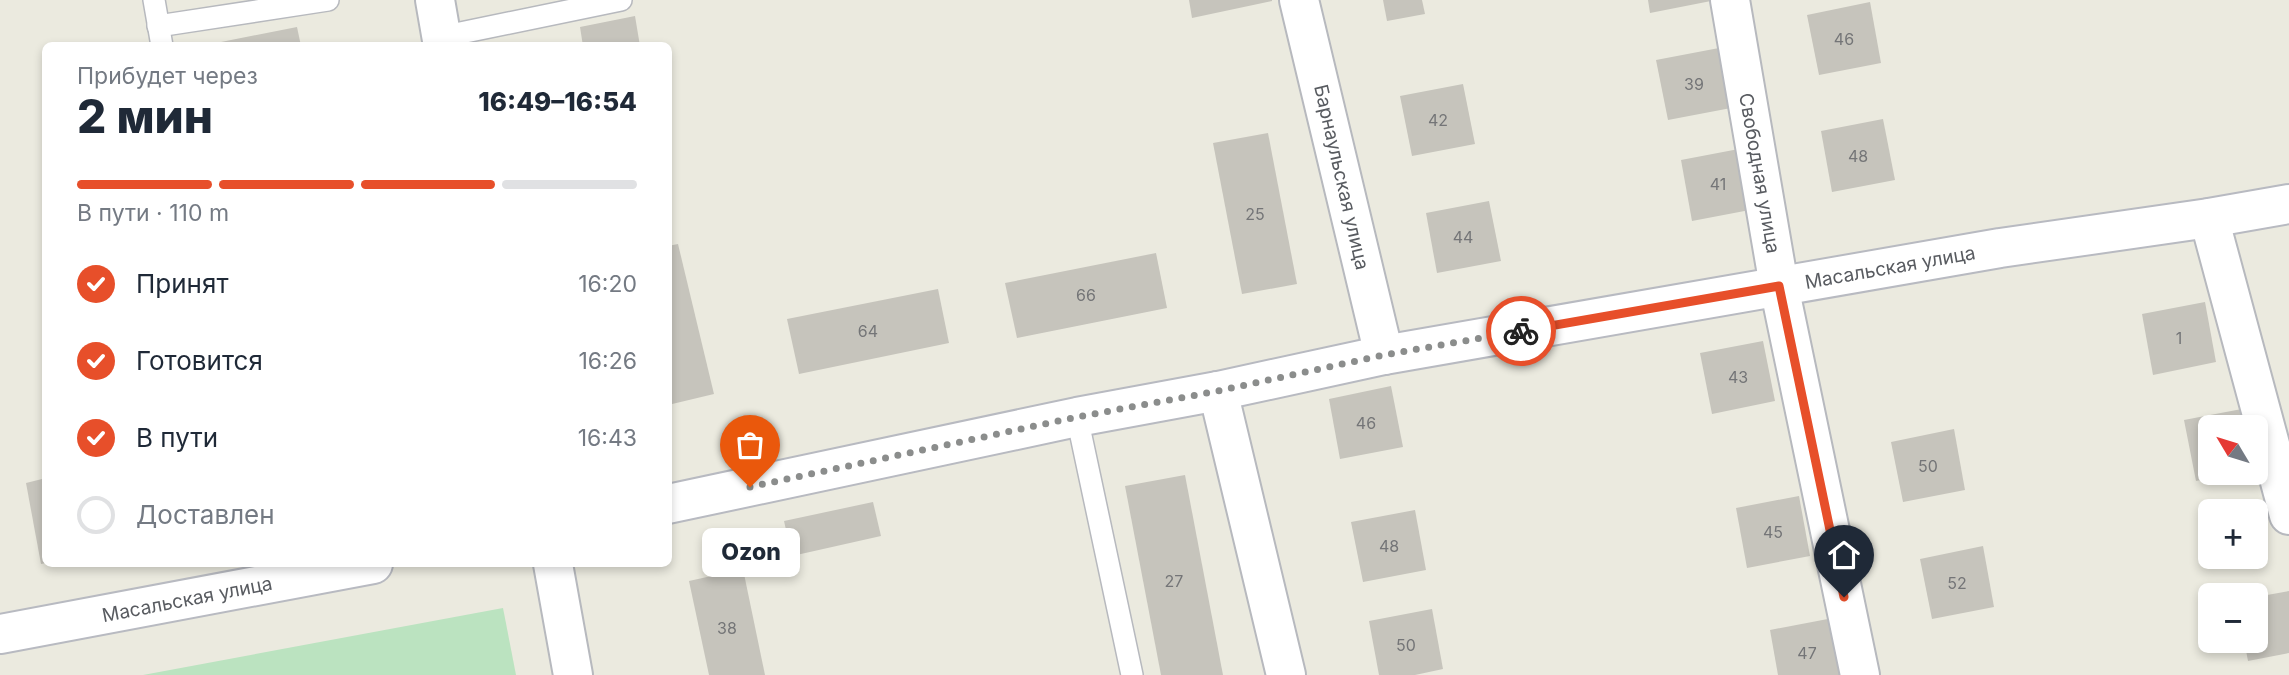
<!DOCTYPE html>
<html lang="ru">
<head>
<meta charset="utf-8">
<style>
	:root { --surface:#fff; --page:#f2f2f3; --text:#1f2937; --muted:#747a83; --line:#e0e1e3; --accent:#e74f2a }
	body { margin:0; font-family:Inter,sans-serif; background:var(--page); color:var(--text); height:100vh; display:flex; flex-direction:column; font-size:26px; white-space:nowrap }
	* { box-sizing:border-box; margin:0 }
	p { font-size:23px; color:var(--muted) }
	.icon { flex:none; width:38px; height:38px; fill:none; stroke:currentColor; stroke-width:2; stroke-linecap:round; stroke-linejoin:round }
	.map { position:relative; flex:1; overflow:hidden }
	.sheet { position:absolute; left:42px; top:42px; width:630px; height:525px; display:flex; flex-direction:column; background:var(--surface); border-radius:10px; box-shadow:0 4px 10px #0003 }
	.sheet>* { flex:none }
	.needle { width:46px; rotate:308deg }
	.tools { position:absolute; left:2198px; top:415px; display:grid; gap:14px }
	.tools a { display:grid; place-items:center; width:70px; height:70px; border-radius:10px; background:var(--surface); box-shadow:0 4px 10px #0003; font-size:35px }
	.pin { position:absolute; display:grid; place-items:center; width:60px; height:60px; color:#fff; margin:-72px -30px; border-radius:50% 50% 50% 0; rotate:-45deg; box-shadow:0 0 7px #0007 }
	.pin .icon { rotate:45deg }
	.courier { position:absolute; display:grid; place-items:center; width:70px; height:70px; margin:-35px; border:5px solid #e74f2a; border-radius:50%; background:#fff; color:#222; box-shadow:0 2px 9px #0007 }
	.bubble { position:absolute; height:49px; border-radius:10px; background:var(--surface); box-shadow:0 4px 10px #0003; font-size:23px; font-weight:800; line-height:49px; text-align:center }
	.head em { font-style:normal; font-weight:800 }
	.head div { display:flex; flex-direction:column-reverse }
	.head { display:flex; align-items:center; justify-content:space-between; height:119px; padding:0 35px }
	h1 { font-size:46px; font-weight:800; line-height:52px }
	.bar { display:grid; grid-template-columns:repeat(4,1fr); gap:10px 7px; align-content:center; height:84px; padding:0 35px }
	.bar i { height:9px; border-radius:5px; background:var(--line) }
	.bar .on { background:var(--accent) }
	.bar p { grid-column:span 4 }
	ol { padding:0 35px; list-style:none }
	li { display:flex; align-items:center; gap:21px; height:77px }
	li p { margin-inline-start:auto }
	li .icon { padding:7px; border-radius:50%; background:var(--accent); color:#fff; stroke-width:4 }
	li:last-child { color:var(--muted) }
	li i { width:38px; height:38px; border:4px solid var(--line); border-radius:50% }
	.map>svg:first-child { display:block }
	.green { fill:#bbe3c0 }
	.building { fill:#c6c4bc }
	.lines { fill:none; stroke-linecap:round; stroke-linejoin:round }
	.lane-casing { stroke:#b7b9be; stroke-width:24 }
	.street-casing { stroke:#b7b9be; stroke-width:42 }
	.secondary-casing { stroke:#b8bac1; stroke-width:42 }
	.lane { stroke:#fff; stroke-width:21 }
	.street { stroke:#fff; stroke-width:38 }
	.secondary { stroke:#fff; stroke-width:38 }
	.done { stroke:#8b8d8c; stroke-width:7; stroke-dasharray:0 12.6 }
	.route { stroke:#e74f2a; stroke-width:9 }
	.labels { text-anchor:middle; stroke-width:6; stroke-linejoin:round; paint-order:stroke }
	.number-label { font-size:16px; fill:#747577 }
	.street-label { font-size:19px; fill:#585b60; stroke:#fff }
</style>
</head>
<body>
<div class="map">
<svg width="2289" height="675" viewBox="0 0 2289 675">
	<rect width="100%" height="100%" fill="#ebeadf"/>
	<polygon class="green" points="503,608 516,675 143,675"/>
	<g class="building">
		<polygon points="1189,0 1272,0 1272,1 1192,18"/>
		<polygon points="1383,0 1422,0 1425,14 1387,21"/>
		<polygon points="1648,0 1711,0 1711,1 1650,13"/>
		<polygon points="1870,2 1881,63 1819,75 1807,15"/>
		<polygon points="635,16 640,46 583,46 580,27"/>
		<polygon points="297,27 301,46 216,46 216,43"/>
		<polygon points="1719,48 1731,108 1668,120 1656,60"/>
		<polygon points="1463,84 1475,144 1412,156 1400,96"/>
		<polygon points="1883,119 1895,180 1832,192 1821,131"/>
		<polygon points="1268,133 1297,284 1242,294 1213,143"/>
		<polygon points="1744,148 1755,209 1692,221 1681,160"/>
		<polygon points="1489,201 1501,261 1437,273 1426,213"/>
		<polygon points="678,244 714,394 668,405 668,246"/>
		<polygon points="1156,253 1167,308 1017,338 1005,283"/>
		<polygon points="938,289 949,343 799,374 787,319"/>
		<polygon points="2205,302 2216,362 2153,375 2142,314"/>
		<polygon points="1763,341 1775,401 1712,414 1700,353"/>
		<polygon points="1391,386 1403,447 1340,459 1329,399"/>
		<polygon points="2247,408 2250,427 2210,427 2210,472 2230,474 2196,481 2184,420"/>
		<polygon points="1954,429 1965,490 1903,502 1891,442"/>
		<polygon points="1185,475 1223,675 1161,675 1125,486"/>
		<polygon points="46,478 46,563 41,564 26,483"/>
		<polygon points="1799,496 1810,556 1747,568 1736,508"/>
		<polygon points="873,502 881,536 792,556 784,521"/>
		<polygon points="1415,510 1426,570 1363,582 1351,522"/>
		<polygon points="1983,546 1994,607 1932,619 1920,559"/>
		<polygon points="743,569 765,675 709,675 689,581"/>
		<polygon points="2289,591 2289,653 2248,661 2244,640 2256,640 2256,597"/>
		<polygon points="1432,609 1443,669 1415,675 1379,675 1369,621"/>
		<polygon points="1833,618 1844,675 1778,675 1770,630"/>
	</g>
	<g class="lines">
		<defs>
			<g id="lane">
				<polyline points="154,0 162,46"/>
				<polyline points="158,26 328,0"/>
				<polyline points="441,37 621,0"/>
				<polyline points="1077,417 1132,675"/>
			</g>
			<g id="street">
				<polyline points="435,0 443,46"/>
				<polyline points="1299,0 1384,355"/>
				<polyline points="1730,0 1779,286 1860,675"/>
				<polyline points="2209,218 2289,515"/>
				<polyline points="1218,391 1286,675"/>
				<polyline points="553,564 573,675"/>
			</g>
			<g id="secondary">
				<polyline points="668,504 1077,417 1218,391 1384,355 2000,248 2209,218 2289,204"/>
				<polyline points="0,634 373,564"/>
			</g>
		</defs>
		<use href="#lane" class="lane-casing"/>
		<use href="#street" class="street-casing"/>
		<use href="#secondary" class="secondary-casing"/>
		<use href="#lane" class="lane"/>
		<use href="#street" class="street"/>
		<use href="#secondary" class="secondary"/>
	</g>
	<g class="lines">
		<polyline class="done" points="750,487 1077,417 1218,391 1384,355 1521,331"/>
		<polyline class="route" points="1521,331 1779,286 1844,597"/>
	</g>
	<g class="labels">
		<g class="number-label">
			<text x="1844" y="45">46</text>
			<text x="1694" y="90">39</text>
			<text x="1438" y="126">42</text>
			<text x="1858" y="162">48</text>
			<text x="1718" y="190">41</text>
			<text x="1255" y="220">25</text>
			<text x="1463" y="243">44</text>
			<text x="1086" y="301">66</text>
			<text x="868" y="337">64</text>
			<text x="2179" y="344">1</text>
			<text x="1738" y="383">43</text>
			<text x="1366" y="429">46</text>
			<text x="1928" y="472">50</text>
			<text x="1773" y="538">45</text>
			<text x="1389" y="552">48</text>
			<text x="1174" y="587">27</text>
			<text x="1957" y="589">52</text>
			<text x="727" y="634">38</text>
			<text x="1406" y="651">50</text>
			<text x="1807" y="659">47</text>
		</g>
		<g class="street-label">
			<text transform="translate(1760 173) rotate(80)" y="7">Свободная улица</text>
			<text transform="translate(1342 177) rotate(77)" y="7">Барнаульская улица</text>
			<text transform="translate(1890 267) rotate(-10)" y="7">Масальская улица</text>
			<text transform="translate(187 599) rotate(-11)" y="7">Масальская улица</text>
		</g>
	</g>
</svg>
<div class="tools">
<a><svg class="needle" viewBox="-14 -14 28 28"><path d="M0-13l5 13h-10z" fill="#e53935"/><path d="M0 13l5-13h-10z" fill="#747a83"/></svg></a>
<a>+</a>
<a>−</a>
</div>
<div class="pin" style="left:750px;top:487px;background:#ea580c"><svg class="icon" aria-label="bag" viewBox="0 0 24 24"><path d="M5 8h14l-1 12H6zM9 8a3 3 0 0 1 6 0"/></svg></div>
<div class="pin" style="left:1844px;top:597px;background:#1f2937"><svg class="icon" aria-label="home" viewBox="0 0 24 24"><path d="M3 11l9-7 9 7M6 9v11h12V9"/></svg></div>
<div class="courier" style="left:1521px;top:331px"><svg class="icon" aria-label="bike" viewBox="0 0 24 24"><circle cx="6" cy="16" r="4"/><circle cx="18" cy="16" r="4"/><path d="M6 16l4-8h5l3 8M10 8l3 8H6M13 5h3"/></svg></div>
<div class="bubble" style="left:702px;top:528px;width:98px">Ozon</div>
<section class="sheet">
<div class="head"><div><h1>2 мин</h1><p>Прибудет через</p></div><em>16:49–16:54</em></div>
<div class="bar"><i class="on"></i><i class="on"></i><i class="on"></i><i></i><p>В пути · 110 m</p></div>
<ol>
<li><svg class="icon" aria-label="check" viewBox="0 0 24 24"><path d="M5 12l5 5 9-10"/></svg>Принят<p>16:20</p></li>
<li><svg class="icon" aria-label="check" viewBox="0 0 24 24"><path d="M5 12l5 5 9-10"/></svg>Готовится<p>16:26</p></li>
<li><svg class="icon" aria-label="check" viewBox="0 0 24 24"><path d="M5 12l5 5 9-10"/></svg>В пути<p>16:43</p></li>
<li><i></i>Доставлен</li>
</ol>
</section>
</div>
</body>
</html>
